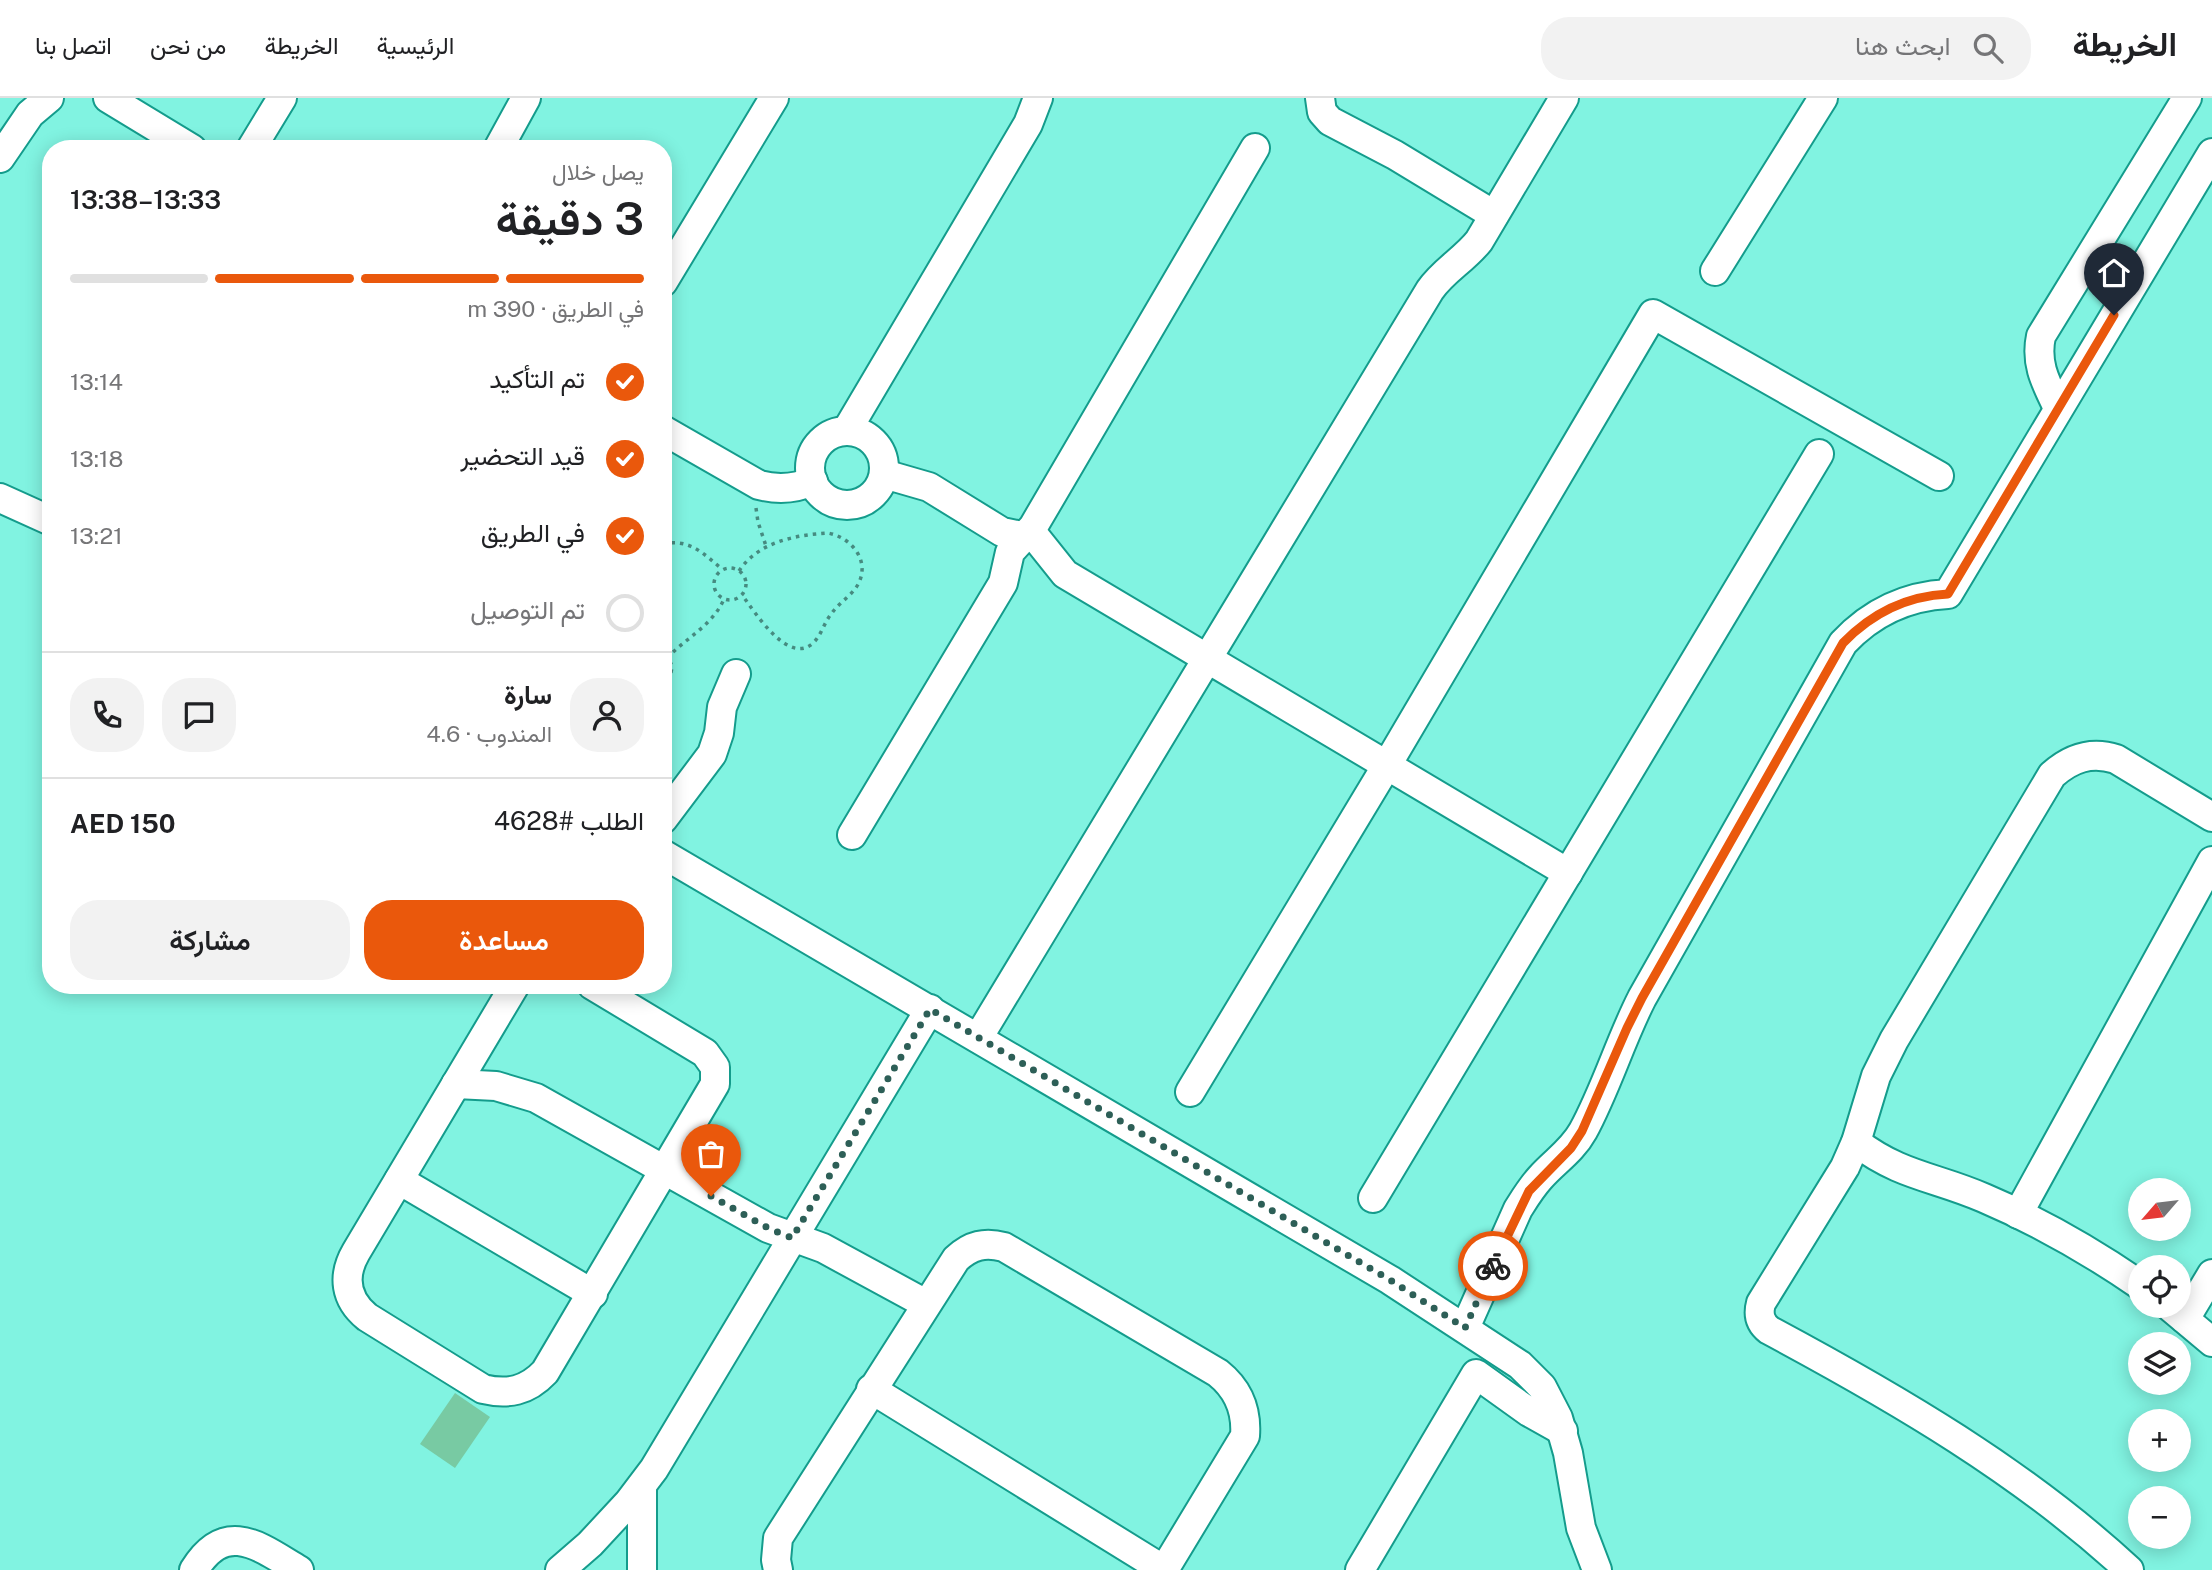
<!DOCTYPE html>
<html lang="ar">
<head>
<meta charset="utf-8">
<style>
	:root { --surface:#fff; --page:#f2f2f2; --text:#202124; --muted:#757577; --line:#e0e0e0; --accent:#ea580c }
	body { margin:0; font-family:"Public Sans",Vazirmatn,sans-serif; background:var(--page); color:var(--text); direction:rtl; height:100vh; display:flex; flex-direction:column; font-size:26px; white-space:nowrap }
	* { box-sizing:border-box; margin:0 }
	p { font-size:23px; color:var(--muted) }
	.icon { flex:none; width:38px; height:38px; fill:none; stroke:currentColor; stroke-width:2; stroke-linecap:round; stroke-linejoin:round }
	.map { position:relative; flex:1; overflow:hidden; direction:ltr }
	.side { position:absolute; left:42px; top:42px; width:630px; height:854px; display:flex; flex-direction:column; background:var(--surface); border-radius:28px; box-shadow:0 4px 18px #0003; direction:rtl }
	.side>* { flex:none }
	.needle { width:46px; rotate:242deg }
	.controls { position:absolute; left:2128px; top:1080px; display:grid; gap:14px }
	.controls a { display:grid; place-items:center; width:63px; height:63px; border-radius:50%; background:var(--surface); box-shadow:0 4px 18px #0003; font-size:35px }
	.pin { position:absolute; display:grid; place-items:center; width:60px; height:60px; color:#fff; margin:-72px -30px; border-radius:50% 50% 50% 0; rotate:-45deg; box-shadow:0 0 7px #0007 }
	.pin .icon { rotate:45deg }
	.courier { position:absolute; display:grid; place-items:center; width:70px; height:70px; margin:-35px; border:5px solid #ea580c; border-radius:50%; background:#fff; color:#222; box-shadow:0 2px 9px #0007 }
	.summary em { font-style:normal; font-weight:600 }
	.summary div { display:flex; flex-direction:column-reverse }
	.summary { display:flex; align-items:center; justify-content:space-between; height:119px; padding:0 28px }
	h1 { font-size:46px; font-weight:600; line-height:52px }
	.bar { display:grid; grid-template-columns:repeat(4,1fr); gap:10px 7px; align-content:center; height:84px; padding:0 28px }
	.bar i { height:9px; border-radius:5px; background:var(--line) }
	.bar .on { background:var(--accent) }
	.bar p { grid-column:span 4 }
	.line { display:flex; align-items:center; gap:18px; padding:0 28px; border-top:2px solid var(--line) }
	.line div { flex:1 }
	.round { display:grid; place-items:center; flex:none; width:74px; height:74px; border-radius:28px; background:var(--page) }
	ol { padding:0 28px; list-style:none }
	li { display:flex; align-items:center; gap:21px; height:77px }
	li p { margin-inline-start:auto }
	li .icon { padding:7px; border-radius:50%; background:var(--accent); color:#fff; stroke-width:4 }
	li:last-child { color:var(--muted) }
	li i { width:38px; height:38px; border:4px solid var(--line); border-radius:50% }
	.action { display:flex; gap:14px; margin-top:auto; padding:14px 28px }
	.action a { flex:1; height:80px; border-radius:28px; background:var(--accent); color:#fff; font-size:28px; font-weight:600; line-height:80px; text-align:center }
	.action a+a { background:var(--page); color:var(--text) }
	header { display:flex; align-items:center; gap:42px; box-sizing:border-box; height:98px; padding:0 35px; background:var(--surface); border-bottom:2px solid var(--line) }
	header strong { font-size:33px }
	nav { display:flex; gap:38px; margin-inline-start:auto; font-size:24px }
	.search { width:490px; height:63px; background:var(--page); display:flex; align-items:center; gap:18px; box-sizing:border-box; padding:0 24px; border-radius:28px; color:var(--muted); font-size:26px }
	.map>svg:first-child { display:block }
	.building { fill:#78caa3 }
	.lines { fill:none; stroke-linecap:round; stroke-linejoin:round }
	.minor-casing { stroke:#149c8c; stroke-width:32 }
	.path { stroke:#468b80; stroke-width:3.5; stroke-dasharray:3.5 5; stroke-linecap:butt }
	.minor { stroke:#fff; stroke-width:28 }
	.done { stroke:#2d5f57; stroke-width:7; stroke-dasharray:0 12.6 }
	.route { stroke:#ea580c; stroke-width:9 }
</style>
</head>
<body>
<header>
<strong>الخريطة</strong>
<div class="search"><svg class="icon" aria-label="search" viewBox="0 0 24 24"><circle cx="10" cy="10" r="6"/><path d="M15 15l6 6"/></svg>ابحث هنا</div>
<nav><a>الرئيسية</a><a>الخريطة</a><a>من نحن</a><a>اتصل بنا</a></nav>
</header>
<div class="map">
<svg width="2212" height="1472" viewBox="0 0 2212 1472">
	<rect width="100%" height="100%" fill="#81f3e1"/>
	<polygon class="building" points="455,1295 490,1319 455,1370 420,1346"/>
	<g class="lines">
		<defs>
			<g id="minor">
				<polyline points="108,0 192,51"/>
				<polyline points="1320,0 1322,14 1330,23 1395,57 1494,117"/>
				<polyline points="251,51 282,0"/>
				<polyline points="498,51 526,0"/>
				<polyline points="0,60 30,16 49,0"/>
				<polyline points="1715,173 1823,0"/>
				<polyline points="663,184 774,0"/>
				<path d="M 2058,310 C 2046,285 2035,266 2041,238 L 2187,0"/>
				<path d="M 663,332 L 759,387 C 778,392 795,391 813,383"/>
				<polyline points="847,332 1028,26 1038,0"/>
				<circle cx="847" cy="370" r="37"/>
				<polyline points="884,376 929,389 1002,434 1037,441 1065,476 1568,775"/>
				<polyline points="0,400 51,423"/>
				<polyline points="663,721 712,656 719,635 722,609 736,576"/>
				<polyline points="852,737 1003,485 1010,454 1033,429 1255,50"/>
				<polyline points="663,756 1390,1182 1520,1267 1542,1289 1558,1320 1568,1355 1581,1430 1597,1472"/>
				<path d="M 515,887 L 356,1154 C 342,1178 345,1201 367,1219 L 483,1291 C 508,1297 527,1293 545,1274 L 715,986 L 715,969 L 705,955 L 592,887"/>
				<path d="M 978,940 L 1430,192 C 1444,172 1464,162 1479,143 L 1564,0"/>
				<polyline points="456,986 496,988 536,1000 768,1130 823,1150 926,1206"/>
				<polyline points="1190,994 1387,667 1653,216 1939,378"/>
				<path d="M 1856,1044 C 1900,1078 1936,1079 1984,1100 C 2038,1123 2092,1154 2140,1187"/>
				<polyline points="399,1082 593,1196"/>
				<polyline points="1373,1100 1819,356"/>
				<polyline points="2018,1116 2212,763"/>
				<polyline points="2169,1208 2212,1244"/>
				<polyline points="2185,1221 2212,1176"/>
				<path d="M 1465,1230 L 1518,1111 C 1525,1100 1531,1090 1540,1080 C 1554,1064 1572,1053 1583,1033 C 1606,991 1620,943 1642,900 L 1843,545 C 1872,514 1907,498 1948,496 L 2212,55"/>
				<polyline points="871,1291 1164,1472"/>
				<polyline points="642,1388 642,1472"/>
				<path d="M 194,1472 C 226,1420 260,1449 299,1472"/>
				<polyline points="560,1472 590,1446 629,1404 654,1371 930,911"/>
				<path d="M 778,1472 L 776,1462 L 778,1440 L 956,1161 C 971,1147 985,1144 1004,1149 L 1218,1275 C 1238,1291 1247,1312 1245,1338 L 1164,1472"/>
				<polyline points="1360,1472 1476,1276 1529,1314 1563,1333"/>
				<path d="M 2129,1472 C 2023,1374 1896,1300 1769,1232 C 1760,1225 1758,1216 1761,1205 L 1845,1069 L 1856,1044 L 1876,978 L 1894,942 L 2052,677 C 2071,660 2091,653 2116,661 L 2212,719"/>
			</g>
		</defs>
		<use href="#minor" class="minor-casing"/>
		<g class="path">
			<polyline points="756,410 758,424 766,448"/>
			<path d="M 663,446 C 689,440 704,456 722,471"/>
			<circle cx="730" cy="486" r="16"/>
			<path d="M 739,473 C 758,444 795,437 828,435 C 854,440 873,467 855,491 C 848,500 838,506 832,515 C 825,523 822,535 815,543 C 790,571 755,514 742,497"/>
			<path d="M 663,558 C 672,562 674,570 669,579 L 663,582"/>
			<path d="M 667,560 C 686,540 713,527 724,501"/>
		</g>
		<use href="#minor" class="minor"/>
	</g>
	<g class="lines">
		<polyline class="done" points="711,1098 768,1130 792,1140 930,911 1390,1182 1465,1230 1493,1168"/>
		<path class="route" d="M 1493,1168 L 1529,1093 L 1571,1050 L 1582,1033 L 1627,930 L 1642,900 L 1843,545 C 1872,515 1907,498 1948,496 L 2114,217"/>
	</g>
</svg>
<div class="controls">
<a><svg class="needle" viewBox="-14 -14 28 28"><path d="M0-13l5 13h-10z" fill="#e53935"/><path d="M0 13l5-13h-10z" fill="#757577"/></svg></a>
<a><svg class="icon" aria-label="locate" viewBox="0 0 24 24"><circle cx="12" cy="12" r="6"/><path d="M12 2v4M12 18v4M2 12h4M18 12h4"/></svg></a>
<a><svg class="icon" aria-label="layers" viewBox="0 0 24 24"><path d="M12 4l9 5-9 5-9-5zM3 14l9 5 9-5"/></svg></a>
<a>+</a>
<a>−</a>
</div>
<div class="pin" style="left:711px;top:1098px;background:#ea580c"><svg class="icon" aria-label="bag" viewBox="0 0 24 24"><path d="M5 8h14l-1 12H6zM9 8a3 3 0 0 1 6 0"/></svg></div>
<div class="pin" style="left:2114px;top:217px;background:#1f2937"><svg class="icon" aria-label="home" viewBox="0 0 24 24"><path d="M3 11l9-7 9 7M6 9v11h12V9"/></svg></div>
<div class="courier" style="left:1493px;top:1168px"><svg class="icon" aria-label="bike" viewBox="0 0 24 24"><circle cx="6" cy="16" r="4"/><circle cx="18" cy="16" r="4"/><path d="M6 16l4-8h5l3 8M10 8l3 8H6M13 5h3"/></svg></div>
<section class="side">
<div class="summary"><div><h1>3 دقيقة</h1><p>يصل خلال</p></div><em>13:33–13:38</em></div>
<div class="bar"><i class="on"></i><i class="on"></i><i class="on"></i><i></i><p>في الطريق · 390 m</p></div>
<ol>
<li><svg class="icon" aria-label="check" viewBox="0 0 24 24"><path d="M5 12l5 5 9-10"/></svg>تم التأكيد<p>13:14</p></li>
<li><svg class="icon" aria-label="check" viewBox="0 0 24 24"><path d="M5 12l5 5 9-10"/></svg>قيد التحضير<p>13:18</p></li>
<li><svg class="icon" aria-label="check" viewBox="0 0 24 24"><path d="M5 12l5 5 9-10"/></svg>في الطريق<p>13:21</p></li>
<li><i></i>تم التوصيل</li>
</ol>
<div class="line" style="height:126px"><a class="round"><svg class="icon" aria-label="person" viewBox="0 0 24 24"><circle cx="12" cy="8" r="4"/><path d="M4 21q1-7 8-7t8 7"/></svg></a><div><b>سارة</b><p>المندوب · 4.6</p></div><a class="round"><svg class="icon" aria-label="chat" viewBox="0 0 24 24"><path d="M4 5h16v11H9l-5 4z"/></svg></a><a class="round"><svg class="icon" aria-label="phone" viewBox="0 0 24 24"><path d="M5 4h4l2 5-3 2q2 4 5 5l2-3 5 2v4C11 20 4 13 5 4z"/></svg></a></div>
<div class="line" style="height:91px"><div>الطلب #4628</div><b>AED 150</b></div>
<div class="action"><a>مساعدة</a><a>مشاركة</a></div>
</section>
</div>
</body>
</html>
